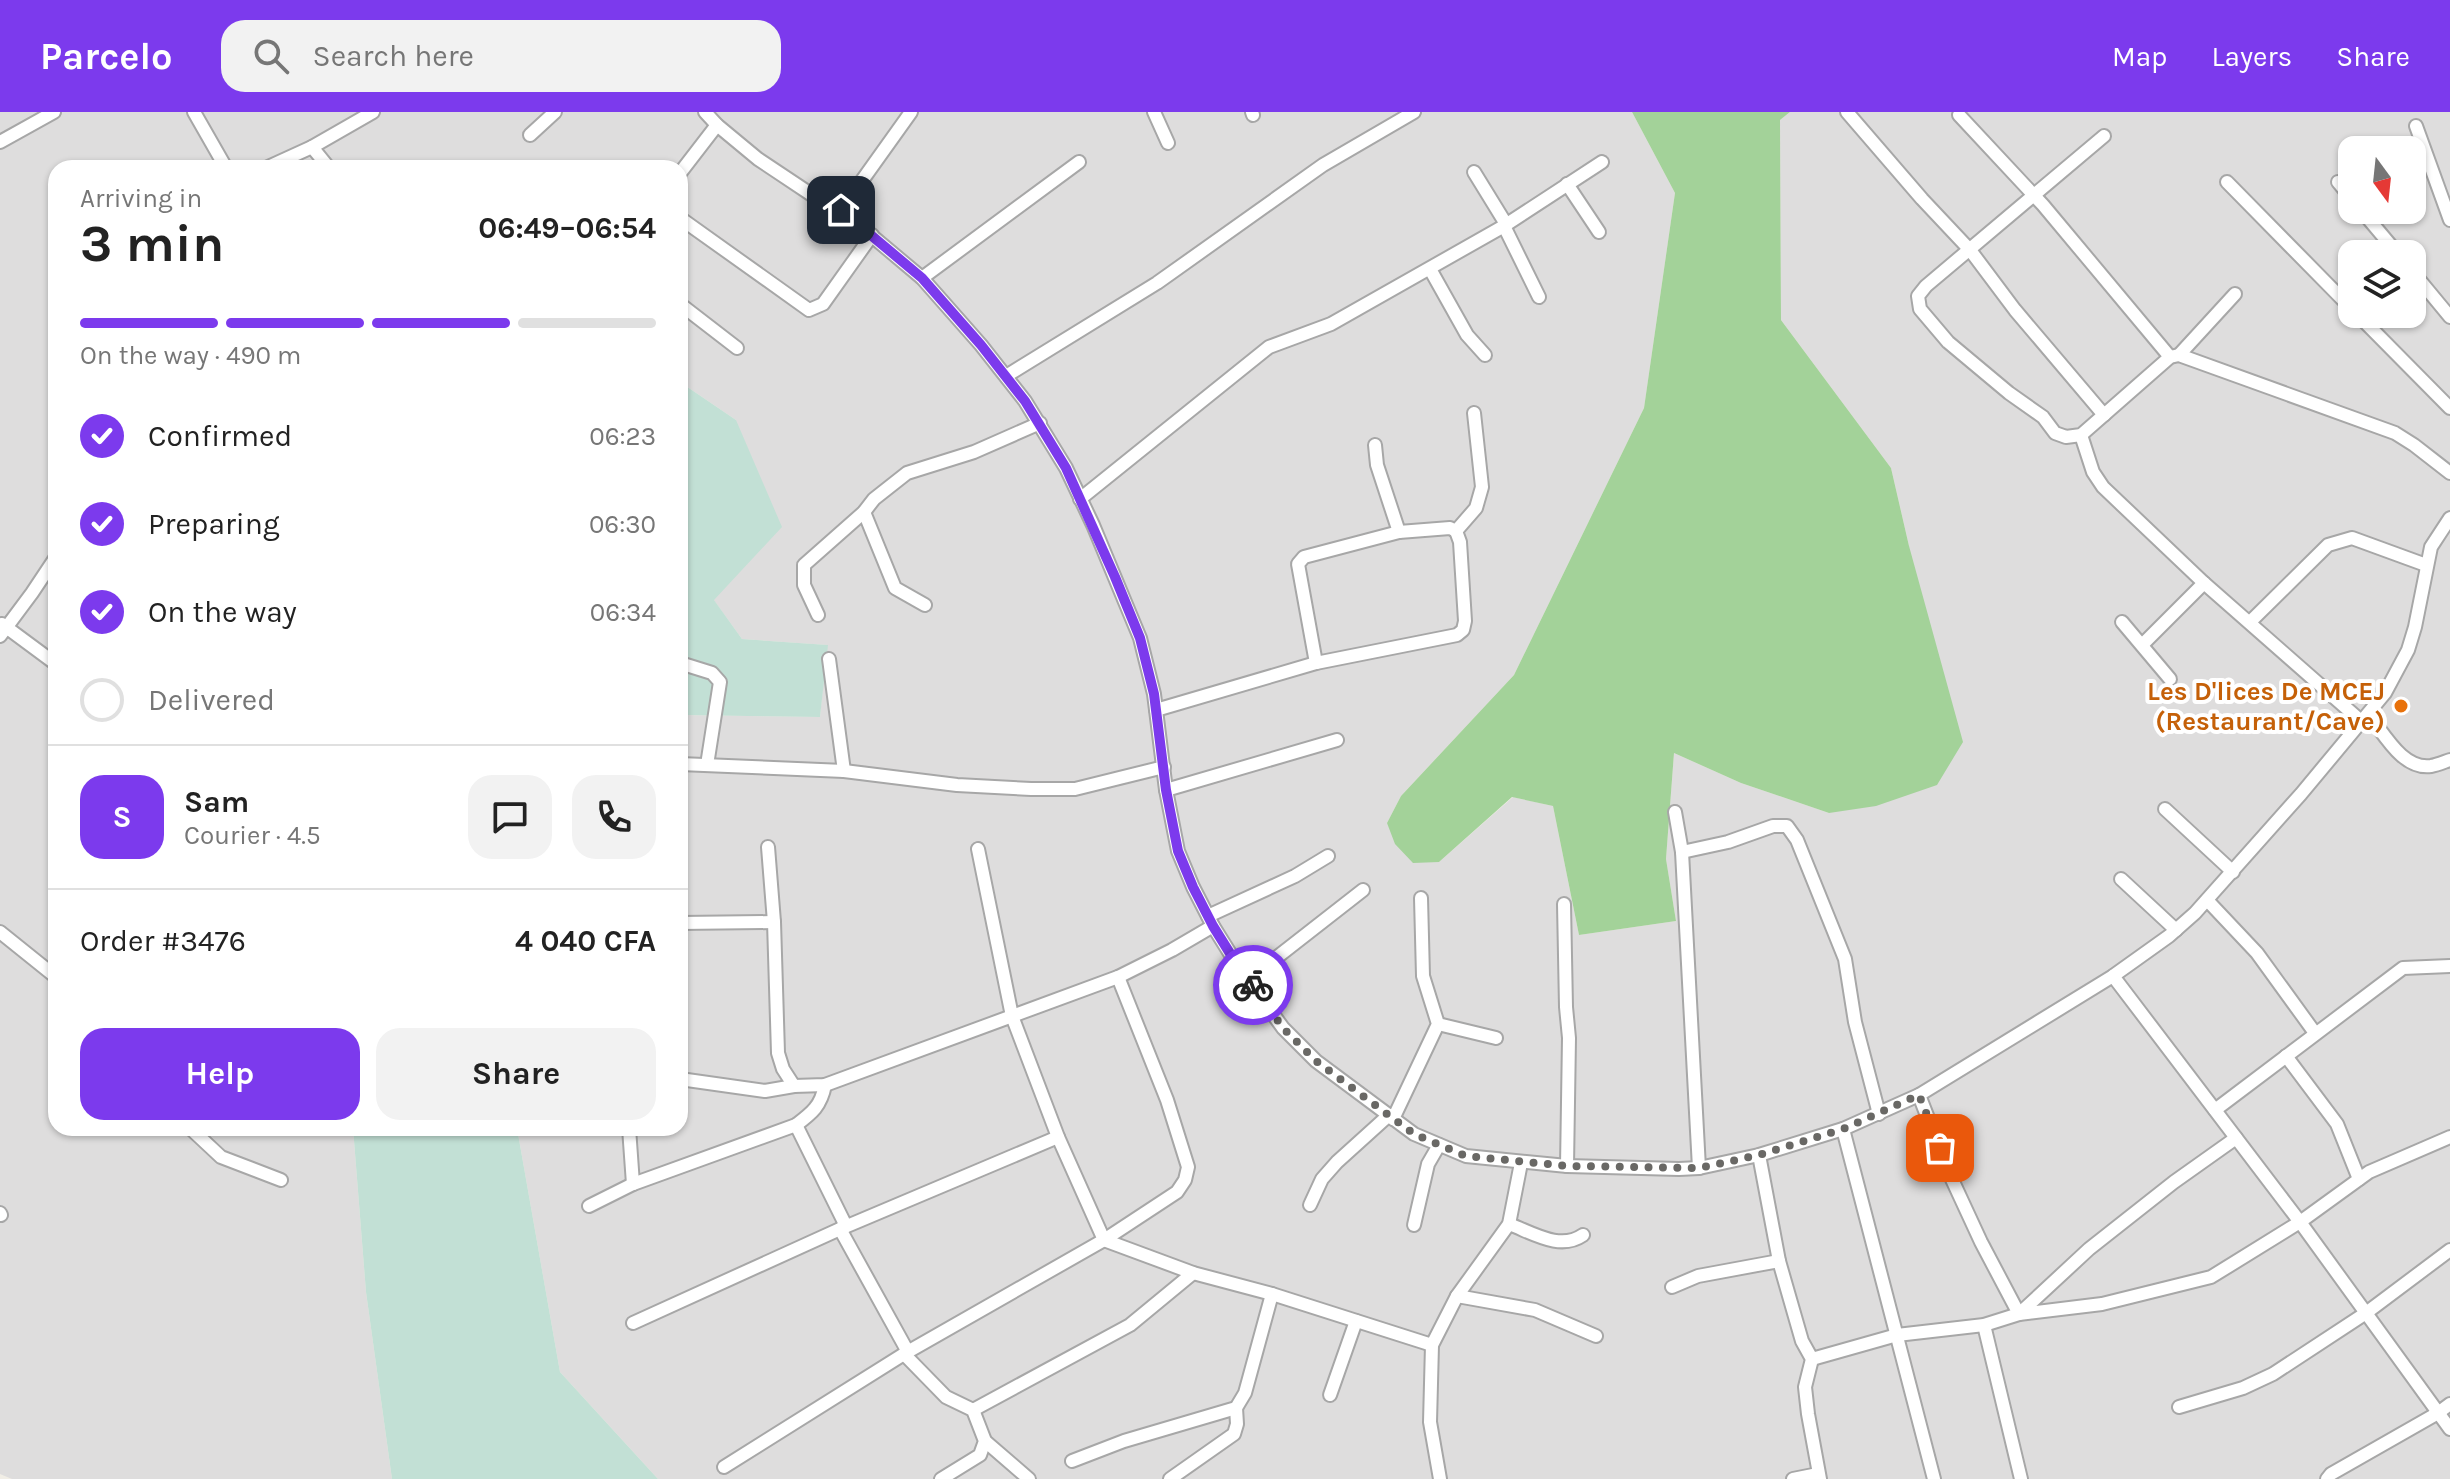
<!DOCTYPE html>
<html lang="en">
<head>
<meta charset="utf-8">
<style>
	:root { --surface:#fff; --page:#f2f2f2; --text:#222; --muted:#767676; --line:#e0e0e0; --accent:#7c3aed }
	body { margin:0; font-family:Karla,sans-serif; background:var(--page); color:var(--text); height:100vh; display:flex; flex-direction:column; font-size:30px; white-space:nowrap }
	* { box-sizing:border-box; margin:0 }
	p { font-size:26px; color:var(--muted) }
	.icon { flex:none; width:44px; height:44px; fill:none; stroke:currentColor; stroke-width:2; stroke-linecap:round; stroke-linejoin:round }
	.map { position:relative; flex:1; overflow:hidden }
	.details { position:absolute; left:48px; top:48px; width:640px; height:976px; display:flex; flex-direction:column; background:var(--surface); border-radius:24px; box-shadow:0 2px 6px #0004 }
	.details>* { flex:none }
	.needle { width:52px; rotate:165deg }
	.buttons { position:absolute; left:2338px; top:24px; display:grid; gap:16px }
	.buttons a { display:grid; place-items:center; width:88px; height:88px; border-radius:16px; background:var(--surface); box-shadow:0 2px 6px #0004; font-size:40px }
	.pin { position:absolute; display:grid; place-items:center; width:68px; height:68px; color:#fff; margin:-34px; border-radius:16px; box-shadow:0 4px 12px #0006 }
	.courier { position:absolute; display:grid; place-items:center; width:80px; height:80px; margin:-40px; border:6px solid #7c3aed; border-radius:50%; background:#fff; color:#222; box-shadow:0 2px 10px #0007 }
	.head em { font-style:normal; font-weight:700 }
	.head div { display:flex; flex-direction:column-reverse }
	.head { display:flex; align-items:center; justify-content:space-between; height:136px; padding:0 32px }
	h1 { font-size:52px; font-weight:700; line-height:60px }
	.bar { display:grid; grid-template-columns:repeat(4,1fr); gap:12px 8px; align-content:center; height:96px; padding:0 32px }
	.bar i { height:10px; border-radius:6px; background:var(--line) }
	.bar .selected { background:var(--accent) }
	.bar p { grid-column:span 4 }
	.line { display:flex; align-items:center; gap:20px; padding:0 32px; border-top:2px solid var(--line) }
	.line div { flex:1 }
	.round { display:grid; place-items:center; flex:none; width:84px; height:84px; border-radius:24px; background:var(--page) }
	ol { padding:0 32px; list-style:none }
	li { display:flex; align-items:center; gap:24px; height:88px }
	li p { margin-inline-start:auto }
	li .icon { padding:8px; border-radius:50%; background:var(--accent); color:#fff; stroke-width:4 }
	li:last-child { color:var(--muted) }
	li i { width:44px; height:44px; border:4px solid var(--line); border-radius:50% }
	.button { display:flex; gap:16px; margin-top:auto; padding:16px 32px }
	.button a { flex:1; height:92px; border-radius:24px; background:var(--accent); color:#fff; font-size:32px; font-weight:700; line-height:92px; text-align:center }
	.button a+a { background:var(--page); color:var(--text) }
	header { display:flex; align-items:center; gap:48px; box-sizing:border-box; height:112px; padding:0 40px; background:var(--accent); color:#fff }
	header strong { font-size:38px }
	nav { display:flex; gap:44px; margin-inline-start:auto; font-size:28px }
	.search { width:560px; height:72px; background:var(--page); display:flex; align-items:center; gap:20px; box-sizing:border-box; padding:0 28px; border-radius:24px; color:var(--muted); font-size:30px }
	.map>svg:first-child { display:block }
	.residential { fill:#dedddd; fill-rule:evenodd }
	.forest { fill:#a3d299 }
	.wetland { fill:#c2e0d5 }
	.lines { fill:none; stroke-linecap:round; stroke-linejoin:round }
	.minor-casing { stroke:#a7a7a7; stroke-width:16 }
	.minor { stroke:#fff; stroke-width:12 }
	.done { stroke:#696865; stroke-width:8; stroke-dasharray:0 14.4 }
	.route { stroke:#7c3aed; stroke-width:10 }
	.food-dot { fill:#e8710a; stroke:#fff; stroke-width:3 }
	.labels { text-anchor:middle; stroke-width:8; stroke-linejoin:round; paint-order:stroke }
	.food-label { font-size:26px; font-weight:bold; fill:#c56008; stroke:#fff; text-anchor:end }
</style>
</head>
<body>
<header>
<strong>Parcelo</strong>
<div class="search"><svg class="icon" aria-label="search" viewBox="0 0 24 24"><circle cx="10" cy="10" r="6"/><path d="M15 15l6 6"/></svg>Search here</div>
<nav><a>Map</a><a>Layers</a><a>Share</a></nav>
</header>
<div class="map">
<svg width="2450" height="1367" viewBox="0 0 2450 1367">
	<rect width="100%" height="100%" fill="#f1eee6"/>
	<path class="residential" d="M 0,0 L 1632,0 L 1675,81 L 1644,296 L 1514,563 L 1401,684 L 1387,711 L 1439,750 L 1513,685 L 1553,694 L 1579,823 L 1676,809 L 1666,747 L 1674,641 L 1741,671 L 1829,701 L 1909,434 L 1891,356 L 1781,208 L 1780,8 L 1790,0 L 2450,0 L 2450,1367 L 658,1367 L 560,1260 L 517,1016 L 680,1016 L 680,603 L 820,605 L 827,533 L 742,527 L 713,487 L 736,308 L 680,270 L 680,56 L 56,56 L 56,1016 L 353,1016 L 366,1180 L 392,1367 L 12,1367 L 0,1362 ZM 2352,38 L 2412,38 L 2412,98 L 2352,98 ZM 2352,142 L 2412,142 L 2412,202 L 2352,202 Z"/>
	<polygon class="forest" points="1632,0 1790,0 1780,8 1781,208 1891,356 1909,434 1963,630 1937,673 1876,694 1829,701 1741,671 1674,641 1666,747 1676,809 1579,823 1553,694 1512,685 1439,750 1413,751 1395,732 1387,711 1401,684 1514,563 1644,296 1675,81"/>
	<g class="wetland">
		<polygon points="680,270 736,308 782,415 714,488 742,527 828,533 820,605 680,603"/>
		<polygon points="353,1016 517,1016 560,1260 658,1367 392,1367 366,1180"/>
	</g>
	<g class="lines">
		<defs>
			<g id="minor">
				<polyline points="194,0 226,56"/>
				<polyline points="705,0 717,13 758,47 812,83 841,98 922,166 981,233 1025,289 1066,356 1093,413 1140,526 1154,582 1166,678 1178,739 1193,775 1213,814 1236,851 1283,916 1316,949 1414,1022 1466,1044 1567,1054 1679,1057 1699,1056 1759,1043 1843,1017 1919,983 2113,864 2169,824 2195,801 2301,682 2385,581 2408,538 2415,515 2431,435 2450,406"/>
				<polyline points="1154,0 1168,31"/>
				<polyline points="1252,0 1253,3"/>
				<polyline points="1847,0 1922,87 1970,138 2015,198 2104,303"/>
				<polyline points="1959,3 2043,93 2170,245"/>
				<polyline points="2416,14 2450,108"/>
				<polyline points="530,23 555,0"/>
				<polyline points="2104,24 1926,174 1918,184 1920,197 1948,230 2009,281 2043,305 2055,321 2066,325 2081,323 2170,245 2179,243 2395,321 2414,333 2450,361"/>
				<polyline points="0,30 54,0"/>
				<polyline points="312,35 329,56"/>
				<polyline points="266,56 312,35 373,0"/>
				<polyline points="1474,60 1506,112"/>
				<polyline points="680,61 717,13"/>
				<polyline points="2227,70 2352,197"/>
				<polyline points="2338,70 2352,87"/>
				<polyline points="1567,72 1599,120"/>
				<polyline points="841,98 911,0"/>
				<polyline points="2361,98 2398,142"/>
				<polyline points="680,106 809,198 823,192 872,123"/>
				<polyline points="1504,114 1539,185"/>
				<polyline points="1430,157 1467,223 1485,243"/>
				<polyline points="2412,159 2450,205"/>
				<polyline points="922,166 1079,50"/>
				<polyline points="680,192 737,236"/>
				<polyline points="2357,202 2450,296"/>
				<polyline points="2179,243 2235,182"/>
				<polyline points="1006,264 1157,171 1323,53 1414,0"/>
				<polyline points="2081,323 2093,360 2103,375 2204,471 2361,609"/>
				<polyline points="1375,333 1377,353 1399,420"/>
				<polyline points="1080,387 1269,235 1331,212 1504,114 1602,50"/>
				<polyline points="864,400 895,476 925,493"/>
				<polyline points="1456,419 1476,396 1482,375 1474,301"/>
				<polyline points="818,503 804,473 804,453 864,400 874,387 907,361 974,340 1040,311"/>
				<polyline points="2122,510 2170,567"/>
				<polyline points="2250,510 2328,433 2352,426 2426,453"/>
				<polyline points="2,512 56,552"/>
				<polyline points="0,524 32,481 56,445"/>
				<polyline points="2143,532 2204,471"/>
				<polyline points="829,547 844,659"/>
				<polyline points="680,551 712,561 720,570 707,653"/>
				<polyline points="1316,551 1298,452 1304,445 1399,420 1450,416 1456,419"/>
				<polyline points="1156,598 1316,551 1457,523 1463,518 1465,509 1460,430 1456,419"/>
				<path d="M 2368,602 C 2384,621 2402,658 2431,654 C 2437,653 2444,650 2450,648"/>
				<polyline points="680,652 844,659 957,673 1031,677 1075,677 1164,655"/>
				<polyline points="1166,678 1337,628"/>
				<polyline points="2165,697 2233,760"/>
				<polyline points="1675,700 1682,740 1699,1056"/>
				<polyline points="768,735 774,810 778,941 783,957 794,974"/>
				<polyline points="978,737 1012,904 1058,1025 1104,1128 1193,1161 1272,1182 1432,1233"/>
				<polyline points="1682,740 1728,730 1773,714 1787,714 1797,728 1845,847 1855,910 1879,1002"/>
				<polyline points="2121,767 2176,818"/>
				<polyline points="2207,788 2257,841 2315,921"/>
				<polyline points="1564,792 1566,895 1569,926 1567,1054"/>
				<polyline points="1208,804 1295,764 1328,744"/>
				<polyline points="680,811 774,810"/>
				<polyline points="0,820 56,865"/>
				<polyline points="2113,864 2300,1110 2450,1317"/>
				<polyline points="1249,867 1363,778"/>
				<polyline points="1438,912 1496,926"/>
				<polyline points="2286,944 2337,1012 2359,1067"/>
				<polyline points="680,967 765,979 794,974 825,973 1118,865 1172,838 1213,814"/>
				<polyline points="1919,983 1950,1063 1981,1130 2019,1202 2102,1192 2211,1165 2300,1110 2369,1060 2450,1025"/>
				<polyline points="2215,998 2403,856 2450,854"/>
				<polyline points="1393,1007 1438,912 1423,864 1421,786"/>
				<polyline points="796,1013 846,1114"/>
				<polyline points="190,1016 221,1045 281,1068"/>
				<polyline points="629,1016 633,1072"/>
				<polyline points="1843,1017 1934,1367"/>
				<polyline points="1759,1043 1779,1149 1802,1229 1812,1247 1805,1275 1808,1302 1820,1367"/>
				<polyline points="1310,1093 1322,1067 1337,1050 1389,1003"/>
				<path d="M 589,1094 L 633,1072 L 796,1013 C 812,1001 821,994 825,973"/>
				<polyline points="0,1101 1,1103"/>
				<path d="M 1509,1112 C 1533,1121 1560,1139 1583,1123"/>
				<polyline points="1414,1113 1428,1052 1439,1033"/>
				<polyline points="840,1117 908,1240"/>
				<polyline points="1672,1175 1698,1164 1779,1149"/>
				<polyline points="1457,1184 1535,1198 1596,1224"/>
				<polyline points="633,1211 840,1117 1058,1025"/>
				<polyline points="1984,1213 2021,1367"/>
				<polyline points="904,1242 946,1285 973,1298 985,1329 980,1343 941,1367"/>
				<polyline points="1812,1247 1897,1223 1984,1213 2019,1202 2089,1137 2174,1070 2236,1026"/>
				<polyline points="1330,1283 1356,1209"/>
				<polyline points="2179,1295 2243,1276 2273,1262 2366,1201 2450,1138"/>
				<polyline points="973,1298 1130,1213 1193,1161"/>
				<polyline points="985,1329 1029,1367"/>
				<polyline points="1072,1349 1124,1329 1236,1296 1245,1281 1272,1182"/>
				<polyline points="724,1355 904,1242 1104,1128 1177,1080 1185,1068 1188,1055 1167,988 1118,865"/>
				<polyline points="1170,1367 1234,1322 1237,1312 1236,1296"/>
				<polyline points="1440,1367 1430,1310 1432,1233 1457,1184 1509,1112 1521,1051"/>
				<polyline points="1793,1367 1818,1362"/>
				<polyline points="2327,1367 2331,1362 2438,1301 2450,1292"/>
			</g>
		</defs>
		<use href="#minor" class="minor-casing"/>
		<use href="#minor" class="minor"/>
	</g>
	<g class="lines">
		<polyline class="done" points="1253,873 1283,916 1316,949 1414,1022 1466,1044 1567,1054 1699,1056 1759,1043 1843,1017 1919,983 1940,1036"/>
		<polyline class="route" points="841,98 922,166 981,233 1025,289 1066,356 1115,465 1140,526 1154,582 1166,678 1178,739 1193,775 1213,814 1236,851 1253,873"/>
	</g>
	<circle class="food-dot" cx="2401" cy="594" r="8"/>
	<g class="labels">
		<g class="food-label">
			<text x="2385" y="588">Les D'lices De MCEJ<tspan x="2385" dy="30">(Restaurant/Cave)</tspan></text>
		</g>
	</g>
</svg>
<div class="buttons">
<a><svg class="needle" viewBox="-14 -14 28 28"><path d="M0-13l5 13h-10z" fill="#e53935"/><path d="M0 13l5-13h-10z" fill="#767676"/></svg></a>
<a><svg class="icon" aria-label="layers" viewBox="0 0 24 24"><path d="M12 4l9 5-9 5-9-5zM3 14l9 5 9-5"/></svg></a>
</div>
<div class="pin" style="left:1940px;top:1036px;background:#ea580c"><svg class="icon" aria-label="bag" viewBox="0 0 24 24"><path d="M5 8h14l-1 12H6zM9 8a3 3 0 0 1 6 0"/></svg></div>
<div class="pin" style="left:841px;top:98px;background:#1f2937"><svg class="icon" aria-label="home" viewBox="0 0 24 24"><path d="M3 11l9-7 9 7M6 9v11h12V9"/></svg></div>
<div class="courier" style="left:1253px;top:873px"><svg class="icon" aria-label="bike" viewBox="0 0 24 24"><circle cx="6" cy="16" r="4"/><circle cx="18" cy="16" r="4"/><path d="M6 16l4-8h5l3 8M10 8l3 8H6M13 5h3"/></svg></div>
<section class="details">
<div class="head"><div><h1>3 min</h1><p>Arriving in</p></div><em>06:49–06:54</em></div>
<div class="bar"><i class="selected"></i><i class="selected"></i><i class="selected"></i><i></i><p>On the way · 490 m</p></div>
<ol>
<li><svg class="icon" aria-label="check" viewBox="0 0 24 24"><path d="M5 12l5 5 9-10"/></svg>Confirmed<p>06:23</p></li>
<li><svg class="icon" aria-label="check" viewBox="0 0 24 24"><path d="M5 12l5 5 9-10"/></svg>Preparing<p>06:30</p></li>
<li><svg class="icon" aria-label="check" viewBox="0 0 24 24"><path d="M5 12l5 5 9-10"/></svg>On the way<p>06:34</p></li>
<li><i></i>Delivered</li>
</ol>
<div class="line" style="height:144px"><b class="round" style="background:var(--accent);color:#fff">S</b><div><b>Sam</b><p>Courier · 4.5</p></div><a class="round"><svg class="icon" aria-label="chat" viewBox="0 0 24 24"><path d="M4 5h16v11H9l-5 4z"/></svg></a><a class="round"><svg class="icon" aria-label="phone" viewBox="0 0 24 24"><path d="M5 4h4l2 5-3 2q2 4 5 5l2-3 5 2v4C11 20 4 13 5 4z"/></svg></a></div>
<div class="line" style="height:104px"><div>Order #3476</div><b>4 040 CFA</b></div>
<div class="button"><a>Help</a><a>Share</a></div>
</section>
</div>
</body>
</html>
